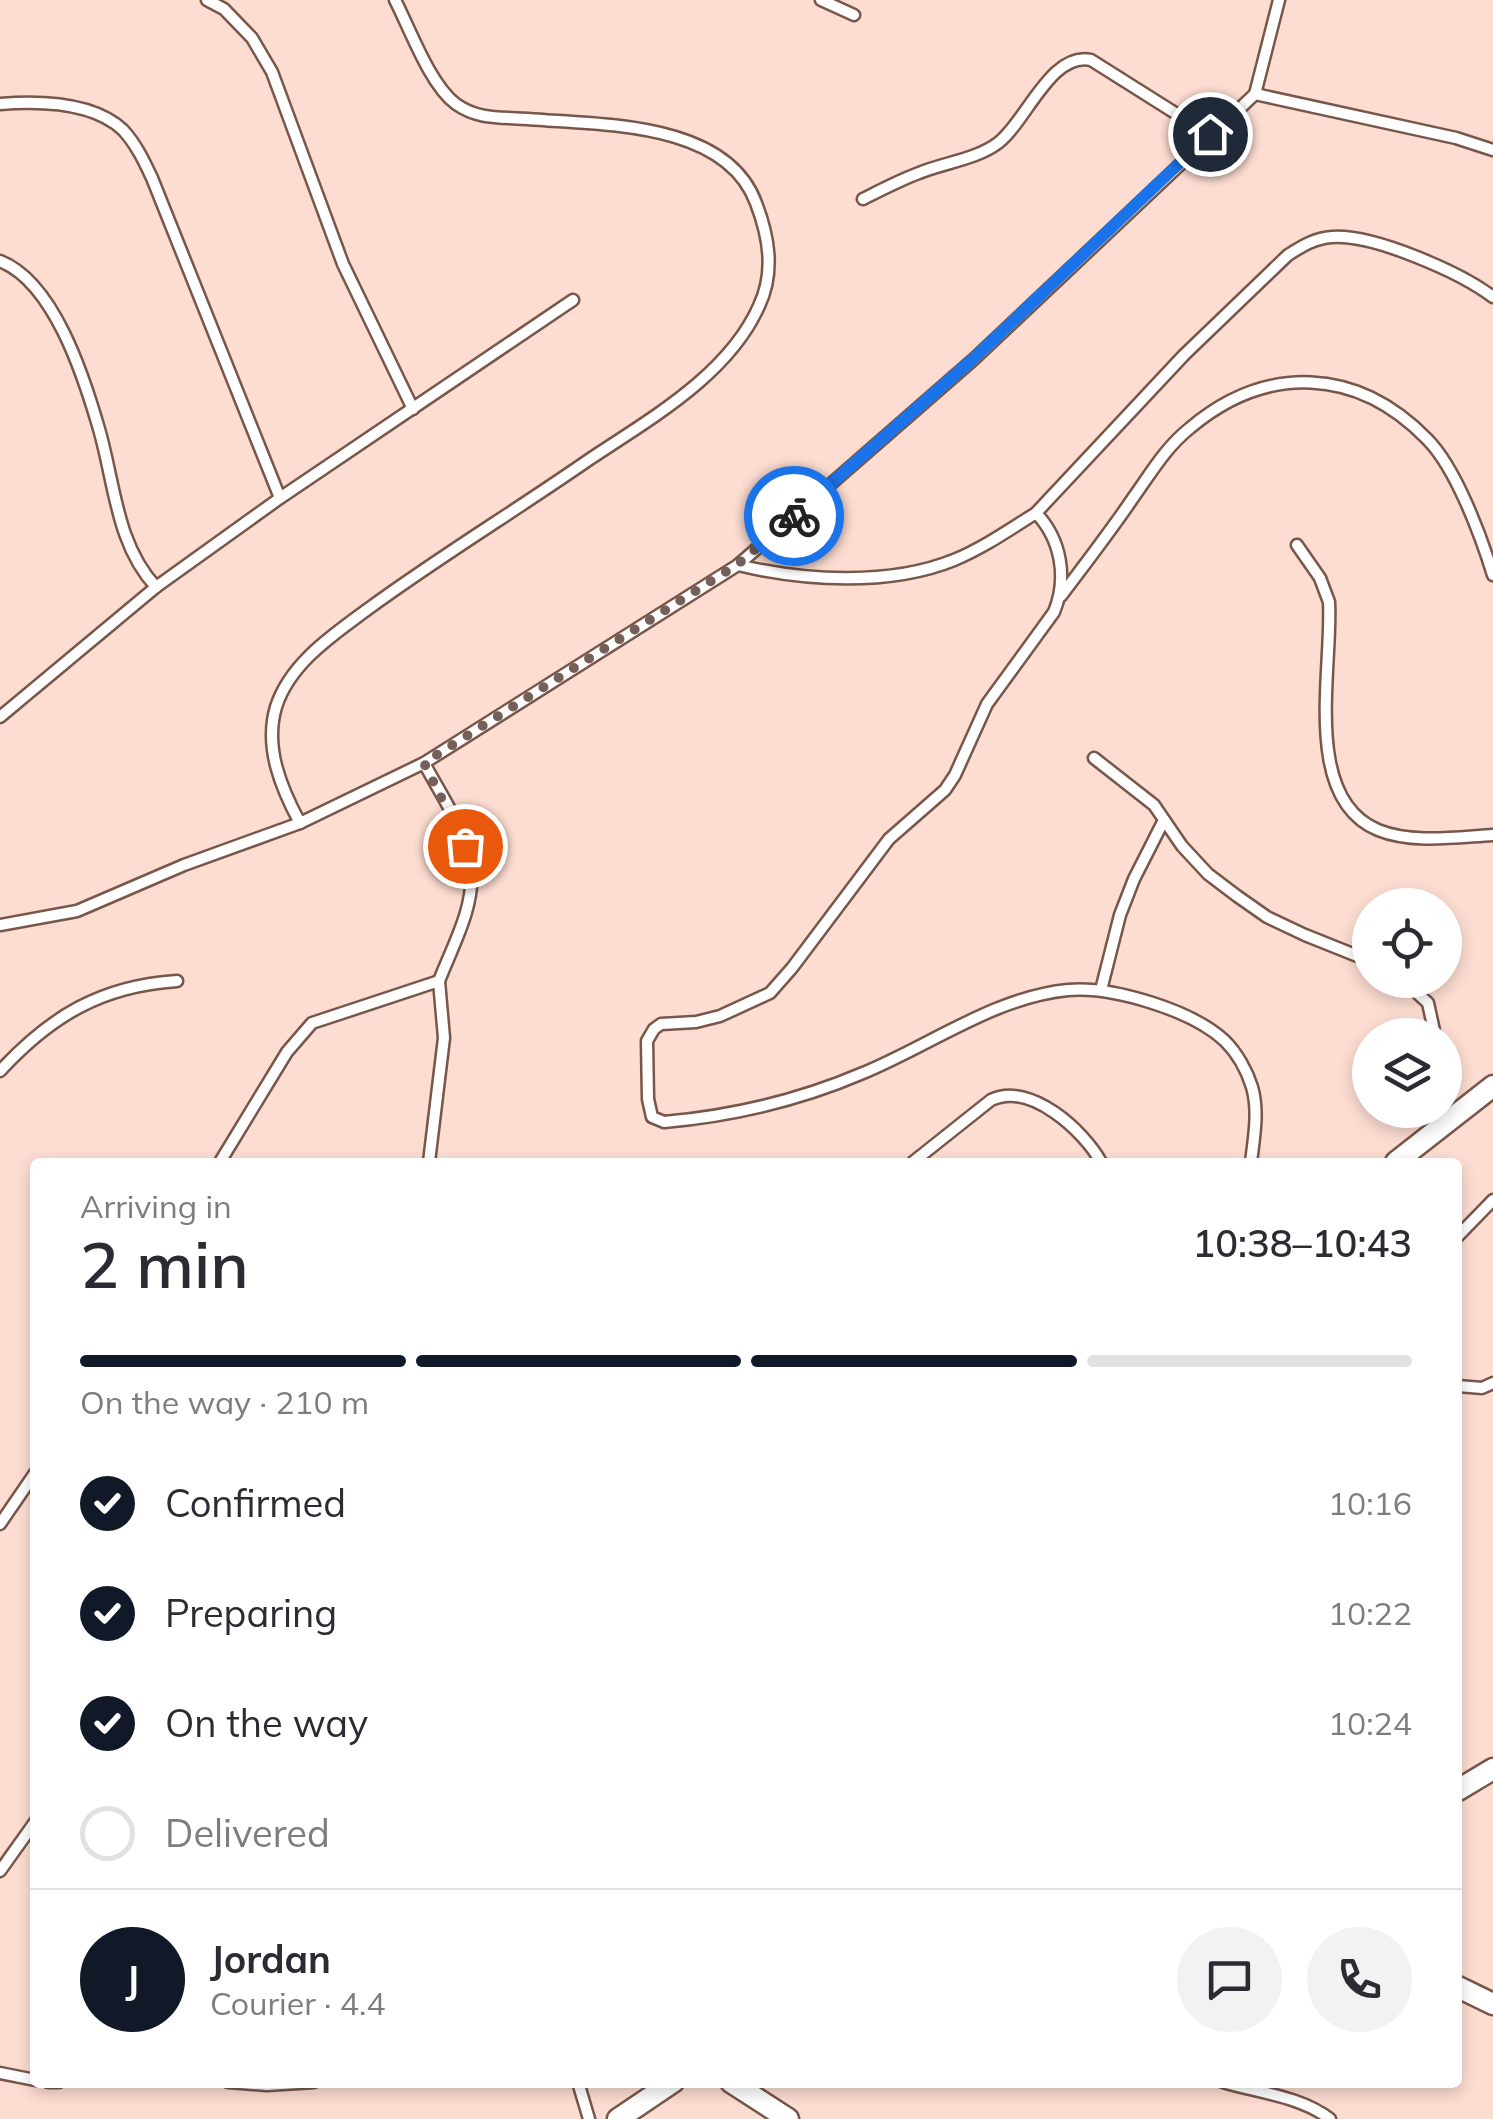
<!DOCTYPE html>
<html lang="en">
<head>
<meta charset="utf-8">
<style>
	:root { --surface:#fff; --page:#f2f2f3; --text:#2b2b33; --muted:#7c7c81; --line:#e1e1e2; --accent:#111827 }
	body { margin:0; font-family:Mulish,sans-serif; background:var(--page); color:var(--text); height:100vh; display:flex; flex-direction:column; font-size:38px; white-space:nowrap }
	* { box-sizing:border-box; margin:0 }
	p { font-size:32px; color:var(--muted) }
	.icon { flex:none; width:55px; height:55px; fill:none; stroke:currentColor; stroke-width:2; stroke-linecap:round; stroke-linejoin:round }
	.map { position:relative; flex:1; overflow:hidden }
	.drawer { position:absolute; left:30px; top:1158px; width:1432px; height:930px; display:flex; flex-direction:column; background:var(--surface); border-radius:10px; box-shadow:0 5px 15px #0003 }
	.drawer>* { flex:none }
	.controls { position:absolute; left:1352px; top:888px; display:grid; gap:20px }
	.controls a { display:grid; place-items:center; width:110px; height:110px; border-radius:50%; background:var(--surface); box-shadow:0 5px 15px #0003; font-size:50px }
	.pin { position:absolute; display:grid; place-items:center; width:85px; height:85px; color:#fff; margin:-42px; border:5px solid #fff; border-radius:50%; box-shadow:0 2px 10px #0007 }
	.courier { position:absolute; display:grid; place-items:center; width:100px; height:100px; margin:-50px; border:8px solid #1a73e8; border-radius:50%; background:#fff; color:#222; box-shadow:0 2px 12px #0007 }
	.summary em { font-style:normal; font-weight:600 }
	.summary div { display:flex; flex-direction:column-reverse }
	.summary { display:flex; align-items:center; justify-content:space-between; height:170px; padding:0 50px }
	h1 { font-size:65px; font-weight:600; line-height:75px }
	.bar { display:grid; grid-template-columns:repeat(4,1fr); gap:15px 10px; align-content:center; height:120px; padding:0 50px }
	.bar i { height:12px; border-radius:8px; background:var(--line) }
	.bar .selected { background:var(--accent) }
	.bar p { grid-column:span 4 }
	.line { display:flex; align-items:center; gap:25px; padding:0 50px; border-top:2px solid var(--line) }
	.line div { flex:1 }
	.round { display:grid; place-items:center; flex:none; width:105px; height:105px; border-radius:52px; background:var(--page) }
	ol { padding:0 50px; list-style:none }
	li { display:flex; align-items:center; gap:30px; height:110px }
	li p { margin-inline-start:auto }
	li .icon { padding:10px; border-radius:50%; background:var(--accent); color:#fff; stroke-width:4 }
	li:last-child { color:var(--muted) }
	li i { width:55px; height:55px; border:5px solid var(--line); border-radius:50% }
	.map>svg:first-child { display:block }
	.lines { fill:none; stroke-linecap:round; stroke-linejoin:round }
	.service-casing { stroke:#78564a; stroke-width:15 }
	.minor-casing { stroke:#78564a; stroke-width:25 }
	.service { stroke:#fff; stroke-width:10 }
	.minor { stroke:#fff; stroke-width:20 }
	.done { stroke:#756059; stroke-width:10; stroke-dasharray:0 18 }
	.route { stroke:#1a73e8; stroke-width:12 }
</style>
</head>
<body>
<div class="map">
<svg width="1493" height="2119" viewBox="0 0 1493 2119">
	<rect width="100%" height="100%" fill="#fdddd1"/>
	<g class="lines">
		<defs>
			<g id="service">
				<polyline points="207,0 224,9 252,38 272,72 343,264 413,409"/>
				<polyline points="821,0 854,15"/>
				<polyline points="1255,94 1456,138 1493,150"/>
				<path d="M 0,104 C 39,101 93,102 123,130 C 136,144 144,161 152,178 L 280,498"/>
				<path d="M 863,199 C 881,190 900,180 919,173 C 943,163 977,159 998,143 C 1026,122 1051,51 1091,60 L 1210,135"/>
				<path d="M 0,261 C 54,282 84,377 99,429 C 115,484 116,544 156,587"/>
				<path d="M 1036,513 L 1184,355 L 1288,255 C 1302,246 1315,238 1332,237 C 1373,234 1460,272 1493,297"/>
				<path d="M 1297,545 L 1320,578 L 1329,602 C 1333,668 1301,798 1378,830 C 1412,844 1457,837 1493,835"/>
				<path d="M 738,565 C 804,581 890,586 954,560 C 983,548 1009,530 1036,513 C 1061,539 1068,578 1054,612 L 987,704 L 955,775 L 945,790 L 889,839 L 792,968 L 770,993 L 720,1016 L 696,1022 L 661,1024 L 654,1029 L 647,1041 L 648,1099 L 652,1117 L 664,1122 C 732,1116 800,1100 863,1073 C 929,1046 995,997 1068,990 C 1112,986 1192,1010 1225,1041 C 1237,1053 1247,1071 1252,1087 C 1259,1111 1254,1138 1251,1162"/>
				<path d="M 1061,596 C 1085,564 1110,532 1133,498 C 1151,473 1165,448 1190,428 C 1266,364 1357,367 1427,439 C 1456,468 1481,536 1493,575"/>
				<polyline points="0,717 156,587 280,498 573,300"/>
				<polyline points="1094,758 1154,805 1182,846 1208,874 1237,896 1267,917 1305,935 1370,961"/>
				<path d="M 300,823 C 281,788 264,747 276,707 C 290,663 333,635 368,609 C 439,557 515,511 587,461 C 648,420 728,376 759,306 C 775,272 769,237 756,203 C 726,121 601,125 528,119 C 502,117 478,120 456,104 C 430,85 410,29 395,0"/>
				<polyline points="0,925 77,911 184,865 300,823 424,763 738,565 974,359 1255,94 1279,0"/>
				<polyline points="1403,980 1428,1003 1435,1035"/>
				<polyline points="1101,990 1120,915 1134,879 1164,820"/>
				<path d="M 0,1071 C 51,1016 101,986 177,981"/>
				<polyline points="1436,1110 1437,1129"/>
				<path d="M 220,1162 L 287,1052 L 312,1023 L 439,981 C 452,947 475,907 471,869 C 468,833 441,795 424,763"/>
				<polyline points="429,1162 444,1038 439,981"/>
				<path d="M 913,1162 L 991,1100 C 1030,1081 1084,1131 1101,1162"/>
				<polyline points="1458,1236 1493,1200"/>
				<polyline points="1458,1386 1482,1388 1493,1383"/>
				<polyline points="0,1524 35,1473"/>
				<polyline points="0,1871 35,1822"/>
				<polyline points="0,2073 35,2080"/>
				<polyline points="48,2082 59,2082"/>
				<polyline points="228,2082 267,2085 314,2082"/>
				<polyline points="578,2082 589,2119"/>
				<path d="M 1223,2082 C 1259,2093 1300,2096 1330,2119"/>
			</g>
			<g id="minor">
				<polyline points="1396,1162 1493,1086"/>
				<polyline points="1458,1790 1493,1769"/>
				<polyline points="1458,1987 1493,2004"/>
				<polyline points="731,2082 788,2119"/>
				<polyline points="618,2119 673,2082"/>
			</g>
		</defs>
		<use href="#service" class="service-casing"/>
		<use href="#minor" class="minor-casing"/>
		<use href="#service" class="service"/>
		<use href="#minor" class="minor"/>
	</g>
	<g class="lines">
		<polyline class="done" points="465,846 424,763 738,564 794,516"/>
		<polyline class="route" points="794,516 974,358 1210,134"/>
	</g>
</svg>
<div class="controls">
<a><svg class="icon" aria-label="locate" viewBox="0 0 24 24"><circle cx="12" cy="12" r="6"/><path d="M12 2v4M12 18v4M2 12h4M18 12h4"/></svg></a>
<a><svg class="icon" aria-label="layers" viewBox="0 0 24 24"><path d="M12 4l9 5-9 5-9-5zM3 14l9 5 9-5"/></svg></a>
</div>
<div class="pin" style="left:465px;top:846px;background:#ea580c"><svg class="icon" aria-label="bag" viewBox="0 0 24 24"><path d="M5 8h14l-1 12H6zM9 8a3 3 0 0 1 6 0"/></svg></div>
<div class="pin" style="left:1210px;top:134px;background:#1f2937"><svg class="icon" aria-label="home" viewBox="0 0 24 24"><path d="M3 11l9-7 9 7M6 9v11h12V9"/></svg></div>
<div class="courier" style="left:794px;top:516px"><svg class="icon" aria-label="bike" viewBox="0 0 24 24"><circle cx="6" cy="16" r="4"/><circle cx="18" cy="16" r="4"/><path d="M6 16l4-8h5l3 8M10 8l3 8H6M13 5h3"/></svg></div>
<section class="drawer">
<div class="summary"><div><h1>2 min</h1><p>Arriving in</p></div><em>10:38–10:43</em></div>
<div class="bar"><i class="selected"></i><i class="selected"></i><i class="selected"></i><i></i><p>On the way · 210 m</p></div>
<ol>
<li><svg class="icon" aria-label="check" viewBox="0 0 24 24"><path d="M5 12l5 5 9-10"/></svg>Confirmed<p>10:16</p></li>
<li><svg class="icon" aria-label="check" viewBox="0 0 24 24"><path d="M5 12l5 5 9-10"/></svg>Preparing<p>10:22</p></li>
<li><svg class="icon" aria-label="check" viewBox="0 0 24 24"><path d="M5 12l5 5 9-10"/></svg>On the way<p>10:24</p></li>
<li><i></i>Delivered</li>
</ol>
<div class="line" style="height:180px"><b class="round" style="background:var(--accent);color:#fff">J</b><div><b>Jordan</b><p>Courier · 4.4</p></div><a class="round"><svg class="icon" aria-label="chat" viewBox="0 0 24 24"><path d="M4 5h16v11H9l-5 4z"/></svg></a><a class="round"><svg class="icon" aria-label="phone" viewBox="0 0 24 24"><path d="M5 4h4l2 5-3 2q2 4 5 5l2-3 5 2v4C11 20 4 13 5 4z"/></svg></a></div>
</section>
</div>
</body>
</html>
